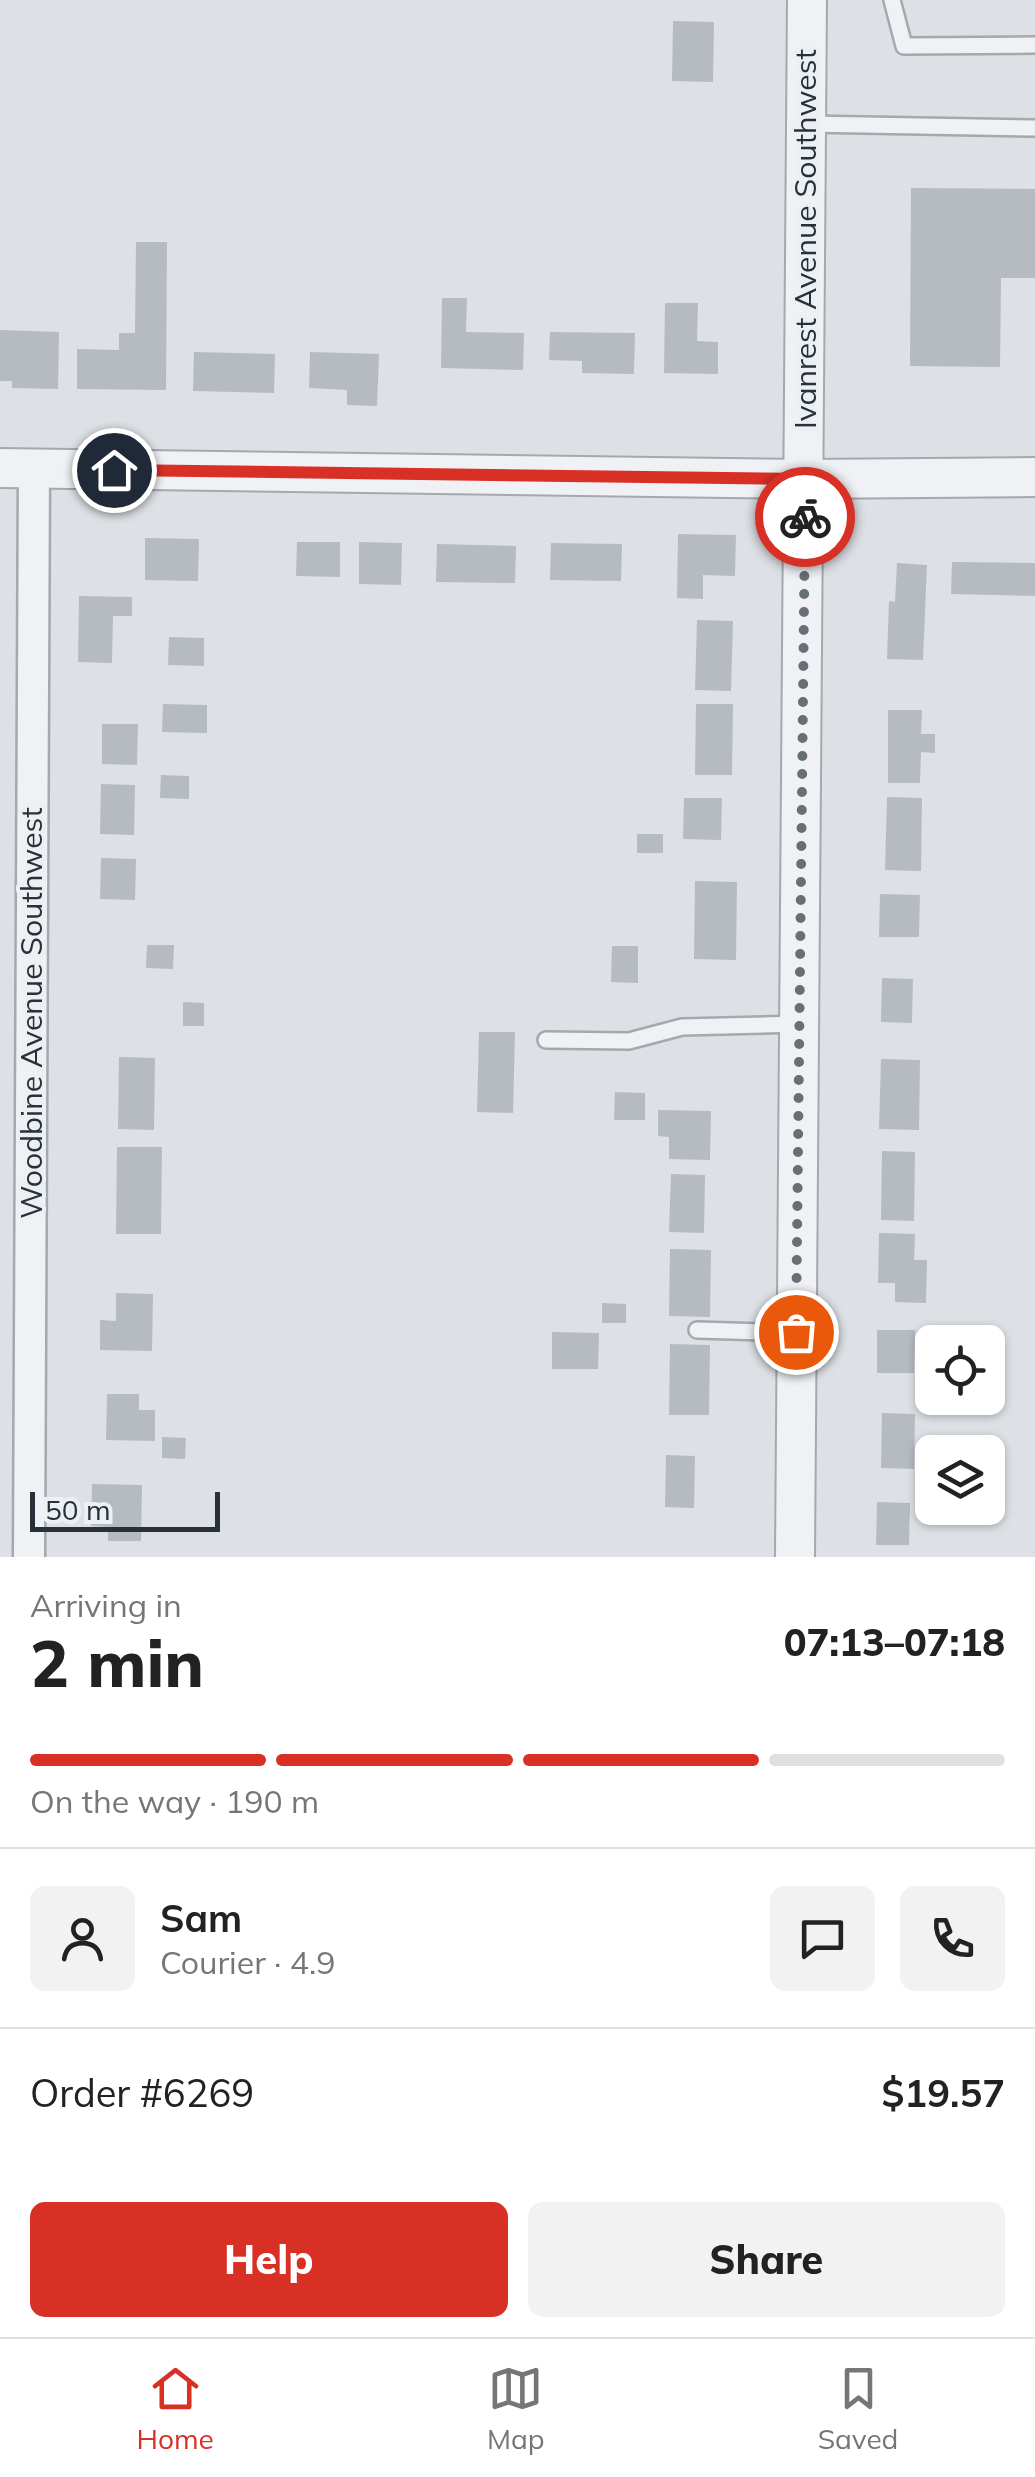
<!DOCTYPE html>
<html lang="en">
<head>
<meta charset="utf-8">
<style>
	:root { --surface:#fff; --page:#f2f2f2; --text:#222; --muted:#767676; --line:#e0e0e0; --accent:#d93025 }
	body { margin:0; font-family:Mulish,sans-serif; background:var(--page); color:var(--text); height:100vh; display:flex; flex-direction:column; font-size:38px; white-space:nowrap }
	* { box-sizing:border-box; margin:0 }
	p { font-size:32px; color:var(--muted) }
	.icon { flex:none; width:55px; height:55px; fill:none; stroke:currentColor; stroke-width:2; stroke-linecap:round; stroke-linejoin:round }
	.map { position:relative; height:1557px; overflow:hidden }
	.side { display:flex; flex-direction:column; background:var(--surface); flex:1 }
	.side>* { flex:none }
	.fabs { position:absolute; left:915px; top:1325px; display:grid; gap:20px }
	.fabs a { display:grid; place-items:center; width:90px; height:90px; border-radius:15px; background:var(--surface); box-shadow:0 2px 8px #0004; font-size:50px }
	.scale { position:absolute; left:30px; bottom:25px; width:190px; box-sizing:border-box; padding-left:10px; border:5px solid #28313a; border-top:0; font-size:28px; line-height:35px; white-space:nowrap; color:#28313a; -webkit-text-stroke:8px #ecf0f3; paint-order:stroke }
	.pin { position:absolute; display:grid; place-items:center; width:85px; height:85px; color:#fff; margin:-42px; border:5px solid #fff; border-radius:50%; box-shadow:0 2px 10px #0007 }
	.courier { position:absolute; display:grid; place-items:center; width:100px; height:100px; margin:-50px; border:8px solid #d93025; border-radius:50%; background:#fff; color:#222; box-shadow:0 2px 12px #0007 }
	.head em { font-style:normal; font-weight:800 }
	.head div { display:flex; flex-direction:column-reverse }
	.head { display:flex; align-items:center; justify-content:space-between; height:170px; padding:0 30px }
	h1 { font-size:65px; font-weight:800; line-height:75px }
	.bar { display:grid; grid-template-columns:repeat(4,1fr); gap:15px 10px; align-content:center; height:120px; padding:0 30px }
	.bar i { height:12px; border-radius:8px; background:var(--line) }
	.bar .current { background:var(--accent) }
	.bar p { grid-column:span 4 }
	.line { display:flex; align-items:center; gap:25px; padding:0 30px; border-top:2px solid var(--line) }
	.line div { flex:1 }
	.round { display:grid; place-items:center; flex:none; width:105px; height:105px; border-radius:15px; background:var(--page) }
	.primary-button { display:flex; gap:20px; margin-top:auto; padding:20px 30px }
	.primary-button a { flex:1; height:115px; border-radius:15px; background:var(--accent); color:#fff; font-size:40px; font-weight:800; line-height:115px; text-align:center }
	.primary-button a+a { background:var(--page); color:var(--text) }
	.dock { display:flex; justify-content:space-around; align-items:center; height:140px; border-top:2px solid var(--line); background:var(--surface); font-size:28px; color:var(--muted) }
	.dock a { display:grid; justify-items:center; gap:5px }
	.dock .current { color:var(--accent) }
	.map>svg:first-child { display:block }
	.building { fill:#b5bbc1 }
	.lines { fill:none; stroke-linecap:round; stroke-linejoin:round }
	.service-casing { stroke:#a3a9ae; stroke-width:20 }
	.minor-casing { stroke:#a3a9ae; stroke-width:35 }
	.tertiary-casing { stroke:#a3a9ae; stroke-width:42 }
	.service { stroke:#eff1f4; stroke-width:15 }
	.minor { stroke:#eff1f4; stroke-width:30 }
	.tertiary { stroke:#eff1f4; stroke-width:38 }
	.done { stroke:#676f76; stroke-width:10; stroke-dasharray:0 18 }
	.route { stroke:#d93025; stroke-width:12 }
	.labels { text-anchor:middle; stroke-width:8; stroke-linejoin:round; paint-order:stroke }
	.street-label { font-size:30px; fill:#28313a; stroke:#ecf0f3 }
</style>
</head>
<body>
<div class="map">
<svg width="1035" height="1557" viewBox="0 0 1035 1557">
	<rect width="100%" height="100%" fill="#dde1e5"/>
	<g class="building">
		<polygon points="673,21 714,22 713,82 672,81"/>
		<polygon points="911,188 1035,189 1035,278 1001,278 1000,367 910,366"/>
		<polygon points="136,242 167,242 166,390 77,389 77,349 119,350 119,333 135,333"/>
		<polygon points="442,298 467,298 466,332 524,333 523,370 441,368"/>
		<polygon points="665,303 698,303 697,341 718,342 718,374 664,373"/>
		<polygon points="0,330 59,332 58,389 12,388 12,381 0,381"/>
		<polygon points="550,332 635,333 634,374 582,373 582,361 549,360"/>
		<polygon points="194,352 275,354 274,393 193,391"/>
		<polygon points="310,352 379,354 377,406 347,405 347,390 309,388"/>
		<polygon points="678,534 736,535 735,576 703,575 703,599 677,598"/>
		<polygon points="145,538 199,539 198,581 145,580"/>
		<polygon points="297,542 340,542 340,577 296,576"/>
		<polygon points="359,542 402,543 401,585 359,584"/>
		<polygon points="551,543 622,544 621,581 550,580"/>
		<polygon points="437,544 516,546 515,583 436,582"/>
		<polygon points="952,562 1035,563 1035,596 951,594"/>
		<polygon points="897,563 927,565 923,660 887,659 889,601 895,602"/>
		<polygon points="79,596 132,597 132,616 113,616 112,663 78,662"/>
		<polygon points="697,620 733,621 731,691 695,690"/>
		<polygon points="169,637 204,638 204,666 168,665"/>
		<polygon points="163,704 207,705 207,733 162,732"/>
		<polygon points="696,704 733,704 732,775 695,775"/>
		<polygon points="888,710 922,710 921,734 935,734 935,753 921,752 920,783 888,783"/>
		<polygon points="102,724 138,724 137,765 102,764"/>
		<polygon points="161,775 189,776 189,799 160,798"/>
		<polygon points="101,784 135,785 134,835 100,834"/>
		<polygon points="887,797 922,798 921,871 885,870"/>
		<polygon points="684,798 722,798 721,840 683,839"/>
		<rect x="637" y="834" width="26" height="19"/>
		<polygon points="101,858 136,859 135,900 100,899"/>
		<polygon points="695,881 737,882 736,960 694,959"/>
		<polygon points="880,894 920,895 919,937 879,937"/>
		<polygon points="147,945 174,945 173,969 146,968"/>
		<polygon points="612,946 638,946 638,983 611,982"/>
		<polygon points="882,978 913,979 912,1023 881,1022"/>
		<polygon points="183,1002 204,1003 204,1026 183,1026"/>
		<polygon points="479,1032 515,1032 513,1113 477,1112"/>
		<polygon points="119,1057 155,1058 154,1130 118,1129"/>
		<polygon points="881,1059 920,1060 919,1130 879,1129"/>
		<polygon points="615,1092 645,1093 645,1120 614,1120"/>
		<polygon points="658,1110 711,1111 710,1160 669,1159 669,1137 658,1136"/>
		<polygon points="117,1147 162,1147 161,1234 116,1234"/>
		<polygon points="882,1151 915,1152 914,1221 881,1220"/>
		<polygon points="671,1174 705,1175 704,1233 669,1232"/>
		<polygon points="879,1233 915,1234 914,1260 927,1260 926,1303 895,1302 895,1283 878,1283"/>
		<polygon points="670,1249 711,1250 710,1317 669,1316"/>
		<polygon points="116,1293 153,1294 152,1351 100,1350 100,1320 116,1321"/>
		<polygon points="602,1303 626,1304 626,1323 602,1323"/>
		<polygon points="877,1330 915,1330 914,1373 877,1373"/>
		<polygon points="552,1332 599,1333 598,1369 552,1369"/>
		<polygon points="670,1344 710,1345 709,1415 669,1415"/>
		<polygon points="107,1394 139,1394 139,1410 155,1410 155,1441 106,1440"/>
		<polygon points="882,1413 915,1414 914,1469 881,1468"/>
		<polygon points="162,1437 186,1438 185,1459 162,1458"/>
		<polygon points="666,1455 695,1456 694,1508 665,1507"/>
		<polygon points="92,1484 142,1485 141,1541 108,1541 108,1527 91,1526"/>
		<polygon points="877,1502 910,1503 909,1545 876,1545"/>
	</g>
	<g class="lines">
		<defs>
			<g id="service">
				<polyline points="892,0 904,46 1035,45"/>
				<polyline points="807,124 1035,128"/>
				<polyline points="546,1040 629,1041 682,1027 799,1024"/>
				<polyline points="697,1330 796,1333"/>
			</g>
			<polyline id="minor" points="29,1557 34,469"/>
			<g id="tertiary">
				<polyline points="0,468 805,479 1035,477"/>
				<polyline points="795,1557 807,0"/>
			</g>
		</defs>
		<use href="#service" class="service-casing"/>
		<use href="#minor" class="minor-casing"/>
		<use href="#tertiary" class="tertiary-casing"/>
		<use href="#service" class="service"/>
		<use href="#minor" class="minor"/>
		<use href="#tertiary" class="tertiary"/>
	</g>
	<g class="lines">
		<polyline class="done" points="796,1332 805,517"/>
		<polyline class="route" points="114,470 805,479 805,517"/>
	</g>
	<g class="labels">
		<g class="street-label">
			<text transform="translate(806 239) rotate(-90)" y="10">Ivanrest Avenue Southwest</text>
			<text transform="translate(32 1013) rotate(-90)" y="10">Woodbine Avenue Southwest</text>
		</g>
	</g>
</svg>
<div class="fabs">
<a><svg class="icon" aria-label="locate" viewBox="0 0 24 24"><circle cx="12" cy="12" r="6"/><path d="M12 2v4M12 18v4M2 12h4M18 12h4"/></svg></a>
<a><svg class="icon" aria-label="layers" viewBox="0 0 24 24"><path d="M12 4l9 5-9 5-9-5zM3 14l9 5 9-5"/></svg></a>
</div>
<div class="scale">50 m</div>
<div class="pin" style="left:796px;top:1332px;background:#ea580c"><svg class="icon" aria-label="bag" viewBox="0 0 24 24"><path d="M5 8h14l-1 12H6zM9 8a3 3 0 0 1 6 0"/></svg></div>
<div class="pin" style="left:114px;top:470px;background:#1f2937"><svg class="icon" aria-label="home" viewBox="0 0 24 24"><path d="M3 11l9-7 9 7M6 9v11h12V9"/></svg></div>
<div class="courier" style="left:805px;top:517px"><svg class="icon" aria-label="bike" viewBox="0 0 24 24"><circle cx="6" cy="16" r="4"/><circle cx="18" cy="16" r="4"/><path d="M6 16l4-8h5l3 8M10 8l3 8H6M13 5h3"/></svg></div>
</div>
<section class="side">
<div class="head"><div><h1>2 min</h1><p>Arriving in</p></div><em>07:13–07:18</em></div>
<div class="bar"><i class="current"></i><i class="current"></i><i class="current"></i><i></i><p>On the way · 190 m</p></div>
<div class="line" style="height:180px"><a class="round"><svg class="icon" aria-label="person" viewBox="0 0 24 24"><circle cx="12" cy="8" r="4"/><path d="M4 21q1-7 8-7t8 7"/></svg></a><div><b>Sam</b><p>Courier · 4.9</p></div><a class="round"><svg class="icon" aria-label="chat" viewBox="0 0 24 24"><path d="M4 5h16v11H9l-5 4z"/></svg></a><a class="round"><svg class="icon" aria-label="phone" viewBox="0 0 24 24"><path d="M5 4h4l2 5-3 2q2 4 5 5l2-3 5 2v4C11 20 4 13 5 4z"/></svg></a></div>
<div class="line" style="height:130px"><div>Order #6269</div><b>$19.57</b></div>
<div class="primary-button"><a>Help</a><a>Share</a></div>
</section>
<nav class="dock">
<a class="current"><svg class="icon" aria-label="home" viewBox="0 0 24 24"><path d="M3 11l9-7 9 7M6 9v11h12V9"/></svg>Home</a>
<a><svg class="icon" aria-label="map" viewBox="0 0 24 24"><path d="M3 6l6-2 6 2 6-2v14l-6 2-6-2-6 2zM9 4v14M15 6v14"/></svg>Map</a>
<a><svg class="icon" aria-label="saved" viewBox="0 0 24 24"><path d="M7 4h10v16l-5-4-5 4z"/></svg>Saved</a>
</nav>
</body>
</html>
